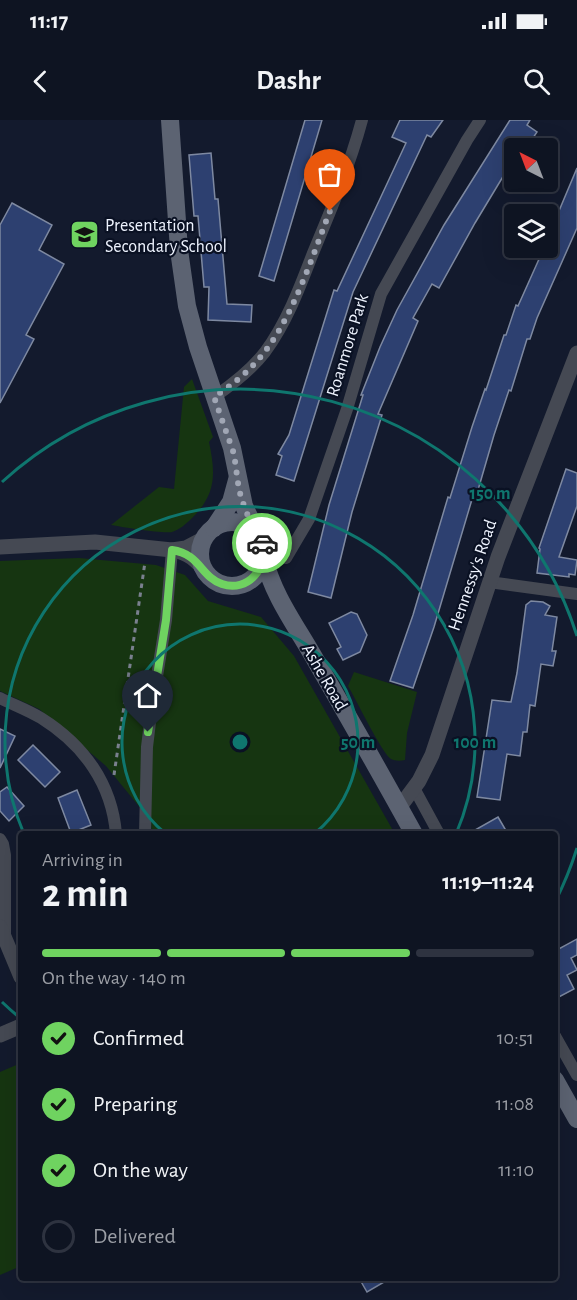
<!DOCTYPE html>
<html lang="en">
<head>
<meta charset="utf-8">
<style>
	:root { --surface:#0e1422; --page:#171d2a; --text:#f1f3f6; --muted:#9b9ea5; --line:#2e3340; --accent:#6fd360 }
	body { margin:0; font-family:"Alegreya Sans",sans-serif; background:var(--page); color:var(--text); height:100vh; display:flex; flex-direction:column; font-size:22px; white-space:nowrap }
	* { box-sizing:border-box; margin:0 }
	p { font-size:20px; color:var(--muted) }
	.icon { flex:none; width:33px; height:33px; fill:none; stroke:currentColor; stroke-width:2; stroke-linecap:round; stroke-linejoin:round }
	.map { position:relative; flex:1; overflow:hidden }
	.panel { position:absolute; left:18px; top:711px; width:540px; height:450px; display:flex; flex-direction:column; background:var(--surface); border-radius:6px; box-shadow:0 6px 24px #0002,0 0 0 2px var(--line) }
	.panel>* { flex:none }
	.needle { width:39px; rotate:318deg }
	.fabs { position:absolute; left:504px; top:18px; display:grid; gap:12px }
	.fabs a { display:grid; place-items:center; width:54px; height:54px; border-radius:6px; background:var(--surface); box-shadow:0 6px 24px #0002,0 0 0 2px var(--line); font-size:30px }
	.pin { position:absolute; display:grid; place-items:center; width:51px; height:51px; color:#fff; margin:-62px -26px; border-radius:50% 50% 50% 0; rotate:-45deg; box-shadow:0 0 6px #0007 }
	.pin .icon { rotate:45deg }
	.courier { position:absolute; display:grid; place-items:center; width:60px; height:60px; margin:-30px; border:4px solid #6fd360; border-radius:50%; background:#fff; color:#222; box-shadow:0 2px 8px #0007 }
	.overview em { font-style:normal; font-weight:600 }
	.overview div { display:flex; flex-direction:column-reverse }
	.overview { display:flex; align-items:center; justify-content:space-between; height:102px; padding:0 24px }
	h1 { font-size:39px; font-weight:600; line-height:45px }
	.bar { display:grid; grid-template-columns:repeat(4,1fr); gap:9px 6px; align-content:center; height:72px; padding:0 24px }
	.bar i { height:8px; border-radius:4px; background:var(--line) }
	.bar .on { background:var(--accent) }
	.bar p { grid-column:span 4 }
	ol { padding:0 24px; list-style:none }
	li { display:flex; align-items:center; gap:18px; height:66px }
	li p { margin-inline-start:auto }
	li .icon { padding:6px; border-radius:50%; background:var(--accent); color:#111; stroke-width:4 }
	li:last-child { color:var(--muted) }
	li i { width:33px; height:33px; border:3px solid var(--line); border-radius:50% }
	.status { display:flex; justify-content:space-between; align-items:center; height:42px; padding:0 30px; background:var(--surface); direction:ltr }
	.status svg { height:16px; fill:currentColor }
	header { display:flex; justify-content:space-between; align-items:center; height:78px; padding:0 24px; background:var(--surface); font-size:27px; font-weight:600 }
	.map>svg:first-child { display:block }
	.green { fill:#163511 }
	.building { fill:#2d4070; stroke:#7e89a1; stroke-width:1.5 }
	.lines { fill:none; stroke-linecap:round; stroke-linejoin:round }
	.path { stroke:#7a808f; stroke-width:3; stroke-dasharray:4.5 4.5; stroke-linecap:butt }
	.minor { stroke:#454953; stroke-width:12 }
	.tertiary { stroke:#454953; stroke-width:15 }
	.secondary { stroke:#5c6372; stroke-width:18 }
	.done { stroke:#a1a7b5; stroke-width:6; stroke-dasharray:0 10.8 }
	.route { stroke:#6fd360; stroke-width:8 }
	.ring { fill:none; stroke:#0f766e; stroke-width:3 }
	.labels { text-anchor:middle; stroke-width:4.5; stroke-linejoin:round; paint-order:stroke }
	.poi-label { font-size:18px; fill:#eef3fe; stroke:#0a1123; text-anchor:start }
	.street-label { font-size:18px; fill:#eef3fe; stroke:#0a1123 }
	.centre { fill:#0f766e; stroke:#0a1123; stroke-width:3 }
	.ring-label { font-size:18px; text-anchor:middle; font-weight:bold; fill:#0f766e; stroke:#0a1123; stroke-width:4.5; stroke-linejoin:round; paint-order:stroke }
</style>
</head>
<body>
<div class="status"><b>11:17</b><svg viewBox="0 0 49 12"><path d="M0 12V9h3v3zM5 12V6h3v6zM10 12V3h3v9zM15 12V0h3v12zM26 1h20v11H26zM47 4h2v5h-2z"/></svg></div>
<header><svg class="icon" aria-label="back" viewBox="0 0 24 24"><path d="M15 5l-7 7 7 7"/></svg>Dashr<svg class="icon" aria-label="search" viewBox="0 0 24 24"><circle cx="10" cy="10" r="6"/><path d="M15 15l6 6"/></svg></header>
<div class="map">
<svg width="577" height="1180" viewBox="0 0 577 1180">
	<rect width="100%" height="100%" fill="#131a2d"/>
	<g class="green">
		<path d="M 192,259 L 213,317 L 209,322 C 216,355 216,375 191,399 C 186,404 179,410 172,412 C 164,414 122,407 111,405 L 159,367 L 174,369 L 184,267 Z"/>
		<polygon points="79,438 156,445 185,455 208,481 261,497 294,536 395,714 152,714 151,701 106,646 39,589 0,571 0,441"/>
		<path d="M 354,552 L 417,572 L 407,613 L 405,640 C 400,641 395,641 391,639 C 381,632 356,579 348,566 Z"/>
		<polygon points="21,943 21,1146 0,1155 0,952"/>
	</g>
	<g class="building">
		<polygon points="305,0 322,0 274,161 259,156"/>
		<polygon points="400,0 443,0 431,17 427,15 353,172 294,361 276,355 282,336 278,334 289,315 334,170 337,171 406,23 392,17"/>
		<polygon points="510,0 530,0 527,5 537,12 529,24 524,21 519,28 514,28 514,36 509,45 510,45 475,103 439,168 432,164 413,198 418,201 378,294 382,295 352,392 331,478 308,472 329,385 363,275 361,275 380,227 397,190 444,105"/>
		<polygon points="211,33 215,79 218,79 227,184 252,185 251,202 208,200 209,167 204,167 198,96 194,96 189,35"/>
		<polygon points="577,48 577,108 537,198 530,219 527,219 511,271 509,270 494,315 476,377 473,376 434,507 413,568 390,561 413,495 448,377 450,378 472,307 485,269 486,270 504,215 506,215 516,185 518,186 544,128 548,128 548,117"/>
		<polygon points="12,83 52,105 39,130 64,144 26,215 34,219 0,283 0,105"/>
		<polygon points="566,349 577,353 577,386 559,437 577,440 575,455 569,454 569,457 537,453 540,429 539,428"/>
		<polygon points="531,481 543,482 550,486 545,495 557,497 552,531 556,531 553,546 541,544 535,586 530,585 527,612 523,612 520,636 507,634 500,680 477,677 492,580 511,582 517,553 526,485"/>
		<polygon points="351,492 357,494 367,515 360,532 343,540 337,529 341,527 329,503"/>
		<polygon points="0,609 15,616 0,648"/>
		<polygon points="33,625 60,652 45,667 18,640"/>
		<polygon points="7,667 24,686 9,701 0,691 0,672"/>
		<polygon points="77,670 91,705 71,713 58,678"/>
		<polygon points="498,697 508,714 468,714"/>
		<polygon points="577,819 577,835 571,838 577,850 567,855 574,869 555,879 555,831"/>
		<polygon points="359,1158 391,1158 367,1172"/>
	</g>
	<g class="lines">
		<polyline class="path" points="114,655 145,442"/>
		<g class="minor">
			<path d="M 214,277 C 233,264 251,250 265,232 C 287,202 300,167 313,133 C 331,90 350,45 362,0"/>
			<polyline points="286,438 309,399 347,289 381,174 467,20 480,0"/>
			<polyline points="489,462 577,474"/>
			<path d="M 0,578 C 14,585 28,590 41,598 C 84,625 112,664 116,714"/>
			<polyline points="414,668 439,714"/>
			<polyline points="145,714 147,627 151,594 166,500 172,430"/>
			<polyline points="0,719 3,724 5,735 5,819"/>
			<polyline points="555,916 577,955"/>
		</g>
		<g class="tertiary">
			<path d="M 0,427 L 95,422 L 172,430 C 188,432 197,441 207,453"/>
			<polyline points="172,430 186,428 205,418"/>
			<polyline points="399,688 419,661 432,635 498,437 577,233"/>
			<polyline points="0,807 21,857"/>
			<polyline points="0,915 21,906"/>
		</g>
		<g class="secondary">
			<polyline points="170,0 179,130 187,186 198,227 232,328 244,386 257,413"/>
			<circle cx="232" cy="434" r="32"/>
			<polyline points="214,408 231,382 237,360"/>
			<path d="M 264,438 C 273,476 297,507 316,541 C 349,598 382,656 414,714"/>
			<polyline points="555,960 577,999"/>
		</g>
	</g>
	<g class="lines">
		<path class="done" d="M 262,423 L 250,401 L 244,386 L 239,370 L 234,334 L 214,277 C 230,266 245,255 257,241 C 291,204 312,137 330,91"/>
		<path class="route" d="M 148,612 L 166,500 L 172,430 C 200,434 201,457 222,464 C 248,473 269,447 262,423"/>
	</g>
	<g class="ring">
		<path d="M166 714A118 118 0 1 1 314 714"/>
		<path d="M24 714A235 235 0 1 1 456 714"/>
		<path d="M577 728A353 353 0 0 1 556 780M20 898A353 353 0 0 1 2 882M2 362A353 353 0 0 1 577 516"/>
	</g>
	<defs>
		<symbol id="school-square" viewBox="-11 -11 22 22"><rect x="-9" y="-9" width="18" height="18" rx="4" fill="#6fd360" stroke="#0a1123"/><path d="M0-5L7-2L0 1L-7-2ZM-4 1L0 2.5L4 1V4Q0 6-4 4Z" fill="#111"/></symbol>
	</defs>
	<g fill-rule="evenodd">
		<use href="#school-square" x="68" y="98" width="33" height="33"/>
	</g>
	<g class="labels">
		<g class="poi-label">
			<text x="105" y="111">Presentation<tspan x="105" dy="21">Secondary School</tspan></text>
		</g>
		<g class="street-label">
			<text transform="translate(347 225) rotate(-73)" y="6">Roanmore Park</text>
			<text transform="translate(472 455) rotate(-71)" y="6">Hennessy's Road</text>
			<text transform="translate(325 557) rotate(60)" y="6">Ashe Road</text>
		</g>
	</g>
	<circle cx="240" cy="622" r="9" class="centre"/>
	<g class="ring-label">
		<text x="490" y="379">150 m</text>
		<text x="358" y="628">50 m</text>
		<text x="475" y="628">100 m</text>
	</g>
</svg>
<div class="fabs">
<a><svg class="needle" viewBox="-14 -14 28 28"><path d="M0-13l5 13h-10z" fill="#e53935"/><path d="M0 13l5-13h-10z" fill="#9b9ea5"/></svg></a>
<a><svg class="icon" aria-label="layers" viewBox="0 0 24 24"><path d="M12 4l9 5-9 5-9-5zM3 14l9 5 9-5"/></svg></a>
</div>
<div class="pin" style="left:330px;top:91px;background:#ea580c"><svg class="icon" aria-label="bag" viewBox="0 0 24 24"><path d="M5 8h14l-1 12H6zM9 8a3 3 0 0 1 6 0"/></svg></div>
<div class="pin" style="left:148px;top:612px;background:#1f2937"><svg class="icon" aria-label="home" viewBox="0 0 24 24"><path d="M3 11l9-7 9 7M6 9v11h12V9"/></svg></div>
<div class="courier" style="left:262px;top:423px"><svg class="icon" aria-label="car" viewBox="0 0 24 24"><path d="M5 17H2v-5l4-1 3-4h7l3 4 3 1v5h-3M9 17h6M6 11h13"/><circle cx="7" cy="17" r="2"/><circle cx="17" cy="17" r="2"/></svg></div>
<section class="panel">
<div class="overview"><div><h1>2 min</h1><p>Arriving in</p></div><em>11:19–11:24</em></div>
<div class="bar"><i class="on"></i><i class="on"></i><i class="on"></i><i></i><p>On the way · 140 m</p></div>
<ol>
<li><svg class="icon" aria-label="check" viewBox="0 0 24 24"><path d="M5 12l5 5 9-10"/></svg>Confirmed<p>10:51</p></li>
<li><svg class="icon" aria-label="check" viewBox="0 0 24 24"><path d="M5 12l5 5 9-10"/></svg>Preparing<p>11:08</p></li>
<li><svg class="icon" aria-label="check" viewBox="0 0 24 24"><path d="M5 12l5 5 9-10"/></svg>On the way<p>11:10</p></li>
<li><i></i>Delivered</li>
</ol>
</section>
</div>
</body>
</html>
